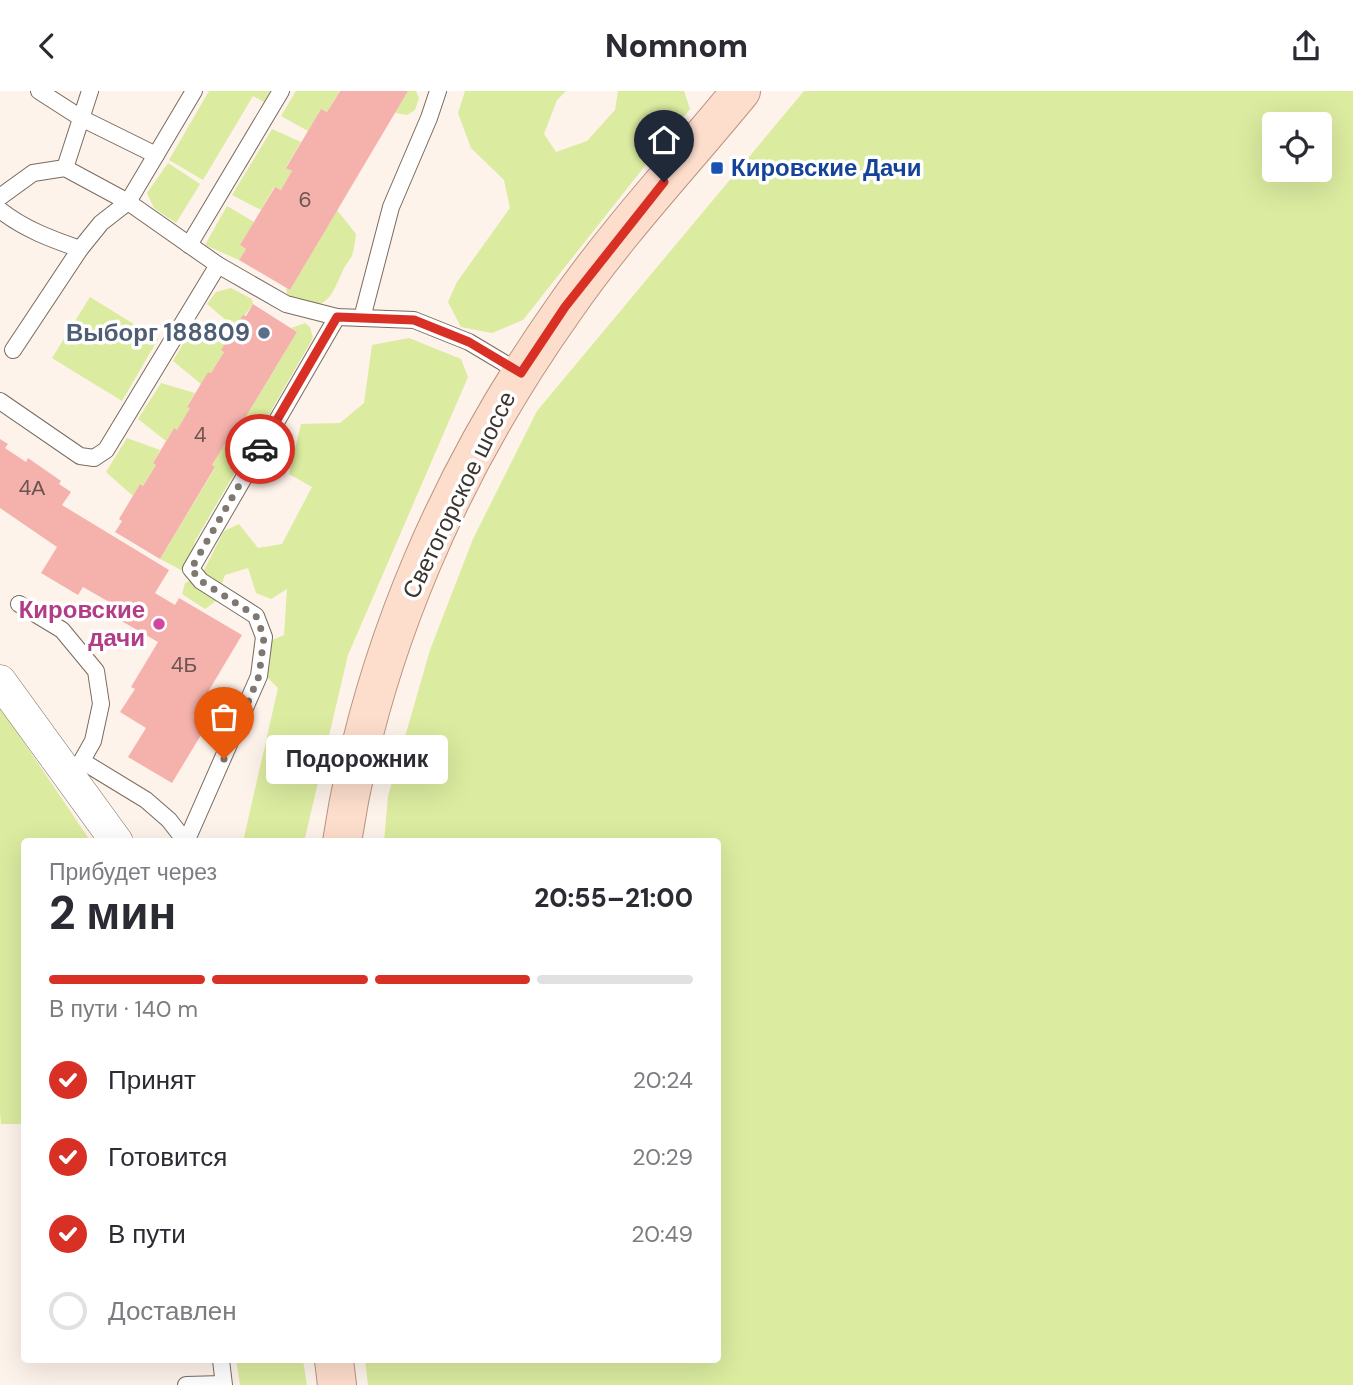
<!DOCTYPE html>
<html lang="ru">
<head>
<meta charset="utf-8">
<style>
	:root { --surface:#fff; --page:#f2f2f3; --text:#2b2b33; --muted:#7c7c81; --line:#e1e1e2; --accent:#d93025 }
	body { margin:0; font-family:"DM Sans",sans-serif; background:var(--page); color:var(--text); height:100vh; display:flex; flex-direction:column; font-size:26px; white-space:nowrap }
	* { box-sizing:border-box; margin:0 }
	p { font-size:23px; color:var(--muted) }
	.icon { flex:none; width:38px; height:38px; fill:none; stroke:currentColor; stroke-width:2; stroke-linecap:round; stroke-linejoin:round }
	.map { position:relative; flex:1; overflow:hidden }
	.sheet { position:absolute; left:21px; top:747px; width:700px; height:525px; display:flex; flex-direction:column; background:var(--surface); border-radius:7px; box-shadow:0 7px 28px #0002 }
	.sheet>* { flex:none }
	.fabs { position:absolute; left:1262px; top:21px; display:grid; gap:14px }
	.fabs a { display:grid; place-items:center; width:70px; height:70px; border-radius:7px; background:var(--surface); box-shadow:0 7px 28px #0002; font-size:35px }
	.pin { position:absolute; display:grid; place-items:center; width:60px; height:60px; color:#fff; margin:-72px -30px; border-radius:50% 50% 50% 0; rotate:-45deg; box-shadow:0 0 7px #0007 }
	.pin .icon { rotate:45deg }
	.courier { position:absolute; display:grid; place-items:center; width:70px; height:70px; margin:-35px; border:5px solid #d93025; border-radius:50%; background:#fff; color:#222; box-shadow:0 2px 9px #0007 }
	.bubble { position:absolute; height:49px; border-radius:7px; background:var(--surface); box-shadow:0 7px 28px #0002; font-size:23px; font-weight:800; line-height:49px; text-align:center }
	.head em { font-style:normal; font-weight:800 }
	.head div { display:flex; flex-direction:column-reverse }
	.head { display:flex; align-items:center; justify-content:space-between; height:119px; padding:0 28px }
	h1 { font-size:46px; font-weight:800; line-height:52px }
	.bar { display:grid; grid-template-columns:repeat(4,1fr); gap:10px 7px; align-content:center; height:84px; padding:0 28px }
	.bar i { height:9px; border-radius:5px; background:var(--line) }
	.bar .selected { background:var(--accent) }
	.bar p { grid-column:span 4 }
	ol { padding:0 28px; list-style:none }
	li { display:flex; align-items:center; gap:21px; height:77px }
	li p { margin-inline-start:auto }
	li .icon { padding:7px; border-radius:50%; background:var(--accent); color:#fff; stroke-width:4 }
	li:last-child { color:var(--muted) }
	li i { width:38px; height:38px; border:4px solid var(--line); border-radius:50% }
	header { display:flex; justify-content:space-between; align-items:center; height:91px; padding:0 28px; background:var(--surface); font-size:32px; font-weight:800 }
	.map>svg:first-child { display:block }
	.green { fill:#dbeb9f; fill-rule:evenodd }
	.building { fill:#f5b2ad }
	.lines { fill:none; stroke-linecap:round; stroke-linejoin:round }
	.lane-casing { stroke:#796b5f; stroke-width:18 }
	.street-casing { stroke:#796b5f; stroke-width:33 }
	.primary-casing { stroke:#b8947f; stroke-width:40 }
	.lane { stroke:#fff; stroke-width:16 }
	.street { stroke:#fff; stroke-width:32 }
	.primary { stroke:#fdddcc; stroke-width:38 }
	.done { stroke:#7f7770; stroke-width:7; stroke-dasharray:0 12.6 }
	.route { stroke:#d93025; stroke-width:9 }
	.transit-dot { fill:#1a4fb4; stroke:#fff; stroke-width:2.5 }
	.service-dot { fill:#5c6f8a; stroke:#fff; stroke-width:2.5 }
	.hotel-dot { fill:#d1479c; stroke:#fff; stroke-width:2.5 }
	.labels { text-anchor:middle; stroke-width:7; stroke-linejoin:round; paint-order:stroke }
	.number-label { font-size:21px; fill:#6a544e }
	.transit-label { font-size:24px; font-weight:bold; fill:#164399; stroke:#fff; text-anchor:start }
	.service-label { font-size:24px; font-weight:bold; fill:#4e5e75; stroke:#fff; text-anchor:end }
	.street-label { font-size:24px; fill:#3b342f; stroke:#fff }
	.hotel-label { font-size:24px; font-weight:bold; fill:#b23c85; stroke:#fff; text-anchor:end }
</style>
</head>
<body>
<header><svg class="icon" aria-label="back" viewBox="0 0 24 24"><path d="M15 5l-7 7 7 7"/></svg>Nomnom<svg class="icon" aria-label="share" viewBox="0 0 24 24"><path d="M12 15V3M7 8l5-5 5 5M5 13v7h14v-7"/></svg></header>
<div class="map">
<svg width="1353" height="1294" viewBox="0 0 1353 1294">
	<rect width="100%" height="100%" fill="#fdf3ea"/>
	<g class="green">
		<polygon points="209,0 270,0 264,11 253,5 203,89 169,69"/>
		<polygon points="296,0 338,0 339,1 327,21 321,18 308,40 281,25"/>
		<polygon points="408,0 416,0 419,7 415,19 407,24 395,22"/>
		<polygon points="465,0 566,0 557,9 544,43 556,61 587,50 615,19 618,0 684,0 690,18 523,229 492,242 461,236 448,211 457,191 510,117 504,89 471,57 458,22"/>
		<path d="M 804,0 L 1353,0 L 1353,1294 L 368,1294 L 365,1269 L 718,1269 L 718,751 L 384,751 L 388,705 L 430,559 L 473,448 L 537,320 ZM 1274,33 L 1320,33 L 1320,79 L 1274,79 Z"/>
		<polygon points="272,38 301,51 286,76 292,81 281,99 274,96 261,119 232,104"/>
		<polygon points="168,72 200,93 176,132 154,117 147,102"/>
		<polygon points="227,115 254,131 240,154 246,158 239,169 205,154"/>
		<path d="M 337,119 L 356,143 C 355,150 354,158 352,165 C 349,170 345,174 343,179 C 329,212 323,224 287,203 L 286,197 L 290,199 Z"/>
		<polygon points="231,197 252,208 253,213 235,237 207,213 216,201"/>
		<polygon points="90,206 158,248 122,310 52,267"/>
		<polygon points="305,232 310,236 313,247 264,332 258,347 237,378 195,450 189,474 183,480 160,468 215,377 212,374 239,330 242,332 297,241 291,237"/>
		<polygon points="194,234 230,245 222,258 224,261 211,282 208,281 201,293 173,270"/>
		<polygon points="409,247 461,268 468,286 348,564 304,751 243,751 278,597 267,586 270,550 284,544 287,498 271,508 256,502 248,477 225,484 216,510 205,518 182,503 185,492 201,485 224,440 239,433 258,457 282,453 312,396 289,383 301,333 340,332 364,312 372,254"/>
		<polygon points="161,292 195,302 187,315 190,317 177,339 174,337 166,350 138,328"/>
		<polygon points="127,347 160,359 153,372 156,374 143,395 140,393 133,405 106,381"/>
		<polygon points="0,616 91,751 24,751 24,1033 1,1033 0,1021"/>
		<polygon points="236,1269 303,1269 307,1294 240,1294"/>
	</g>
	<g class="building">
		<polygon points="340,0 408,0 290,199 239,169 246,158 240,154 275,96 281,99 292,80 286,77 321,18 327,21"/>
		<polygon points="253,213 297,241 242,332 239,330 212,374 215,376 160,468 115,441 122,430 119,428 140,393 143,395 156,374 153,372 174,337 177,339 190,317 187,316 208,281 211,282 224,261 221,259 243,224 246,225"/>
		<polygon points="0,348 8,353 5,357 26,371 28,367 61,390 59,393 71,401 62,414 169,479 155,502 175,514 179,507 242,544 193,626 207,634 172,692 128,666 146,637 120,621 135,598 131,596 158,551 118,528 123,519 83,496 78,504 41,482 57,456 0,417"/>
	</g>
	<g class="lines">
		<defs>
			<g id="lane">
				<polyline points="39,0 81,27 156,64"/>
				<polyline points="65,77 90,0"/>
				<polyline points="0,106 33,82 65,77 128,111 218,174 286,213 337,226 414,229 469,251 521,282"/>
				<path d="M 0,119 C 24,138 51,148 80,158"/>
				<polyline points="189,154 281,0"/>
				<polyline points="362,227 391,116 429,27 438,0"/>
				<polyline points="13,259 80,158 101,132 128,111 194,0"/>
				<polyline points="0,310 80,365 94,367 106,359 218,174"/>
				<polyline points="19,513 62,539 96,580 101,613 93,650 71,689"/>
				<polyline points="82,670 146,709 169,729 186,751"/>
				<polyline points="186,751 259,585 264,546 256,525 201,490 191,478 337,226"/>
				<polyline points="221,1269 224,1294"/>
				<polyline points="186,1294 223,1293"/>
			</g>
			<polyline id="street" points="0,590 117,751"/>
			<g id="primary">
				<path d="M 342,751 C 371,559 452,376 564,218 C 617,141 682,72 741,0"/>
				<polyline points="334,1269 337,1294"/>
			</g>
		</defs>
		<use href="#lane" class="lane-casing"/>
		<use href="#street" class="street-casing"/>
		<use href="#primary" class="primary-casing"/>
		<use href="#lane" class="lane"/>
		<use href="#street" class="street"/>
		<use href="#primary" class="primary"/>
	</g>
	<g class="lines">
		<polyline class="done" points="224,668 259,585 264,546 256,525 201,490 191,478 260,358"/>
		<polyline class="route" points="260,358 337,226 414,229 469,251 521,282 565,216 664,91"/>
	</g>
	<rect class="transit-dot" x="710" y="70" width="14" height="14" rx="3.5"/>
	<circle class="service-dot" cx="264" cy="242" r="7"/>
	<circle class="hotel-dot" cx="159" cy="533" r="7"/>
	<g class="labels">
		<g class="number-label">
			<text x="305" y="116">6</text>
			<text x="200" y="351">4</text>
			<text x="32" y="404">4А</text>
			<text x="184" y="581">4Б</text>
		</g>
		<g class="transit-label">
			<text x="731" y="85">Кировские Дачи</text>
		</g>
		<g class="service-label">
			<text x="250" y="250">Выборг 188809</text>
		</g>
		<g class="street-label">
			<text transform="translate(459 404) rotate(-64)" y="8">Светогорское шоссе</text>
		</g>
		<g class="hotel-label">
			<text x="145" y="527">Кировские<tspan x="145" dy="28">дачи</tspan></text>
		</g>
	</g>
</svg>
<div class="fabs">
<a><svg class="icon" aria-label="locate" viewBox="0 0 24 24"><circle cx="12" cy="12" r="6"/><path d="M12 2v4M12 18v4M2 12h4M18 12h4"/></svg></a>
</div>
<div class="pin" style="left:224px;top:668px;background:#ea580c"><svg class="icon" aria-label="bag" viewBox="0 0 24 24"><path d="M5 8h14l-1 12H6zM9 8a3 3 0 0 1 6 0"/></svg></div>
<div class="pin" style="left:664px;top:91px;background:#1f2937"><svg class="icon" aria-label="home" viewBox="0 0 24 24"><path d="M3 11l9-7 9 7M6 9v11h12V9"/></svg></div>
<div class="courier" style="left:260px;top:358px"><svg class="icon" aria-label="car" viewBox="0 0 24 24"><path d="M5 17H2v-5l4-1 3-4h7l3 4 3 1v5h-3M9 17h6M6 11h13"/><circle cx="7" cy="17" r="2"/><circle cx="17" cy="17" r="2"/></svg></div>
<div class="bubble" style="left:266px;top:644px;width:182px">Подорожник</div>
<section class="sheet">
<div class="head"><div><h1>2 мин</h1><p>Прибудет через</p></div><em>20:55–21:00</em></div>
<div class="bar"><i class="selected"></i><i class="selected"></i><i class="selected"></i><i></i><p>В пути · 140 m</p></div>
<ol>
<li><svg class="icon" aria-label="check" viewBox="0 0 24 24"><path d="M5 12l5 5 9-10"/></svg>Принят<p>20:24</p></li>
<li><svg class="icon" aria-label="check" viewBox="0 0 24 24"><path d="M5 12l5 5 9-10"/></svg>Готовится<p>20:29</p></li>
<li><svg class="icon" aria-label="check" viewBox="0 0 24 24"><path d="M5 12l5 5 9-10"/></svg>В пути<p>20:49</p></li>
<li><i></i>Доставлен</li>
</ol>
</section>
</div>
</body>
</html>
